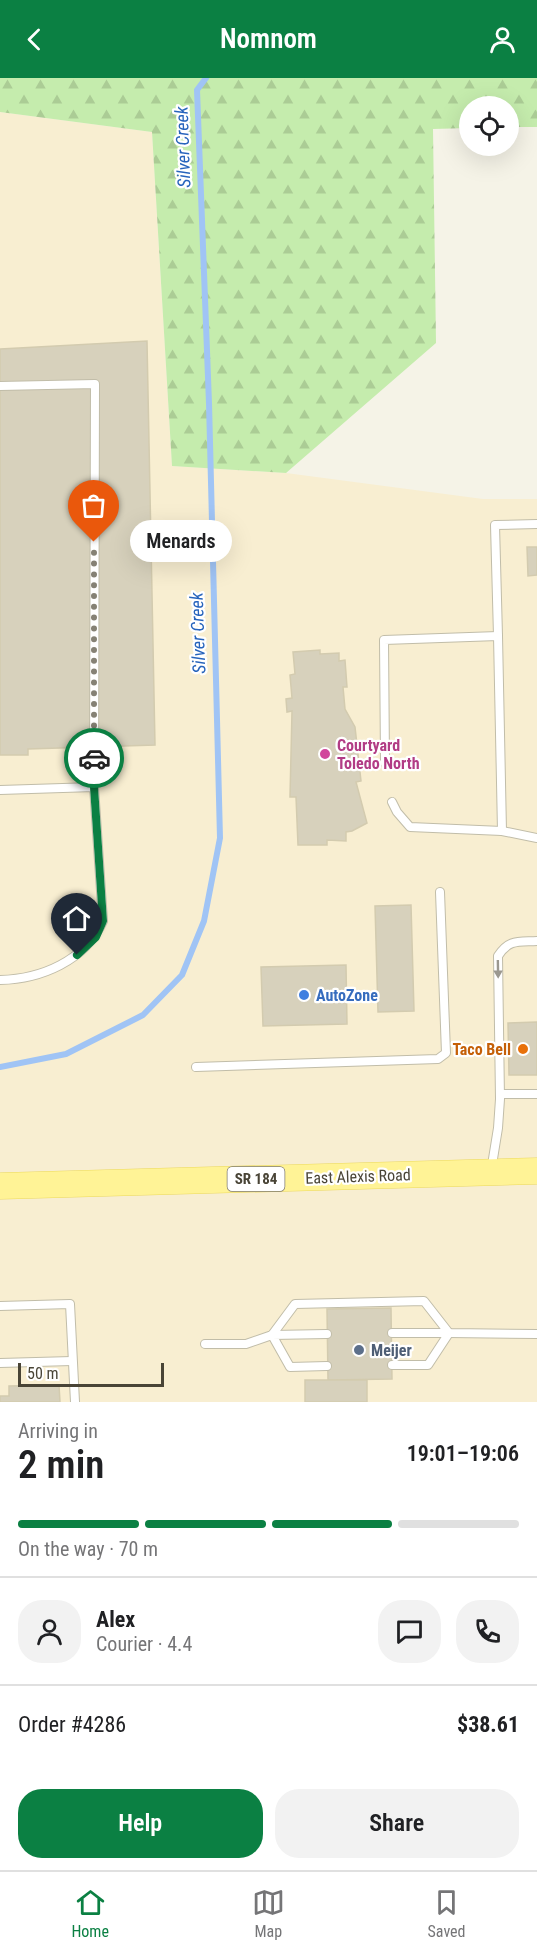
<!DOCTYPE html>
<html lang="en">
<head>
<meta charset="utf-8">
<style>
	:root { --surface:#fff; --page:#f2f2f2; --text:#202124; --muted:#757577; --line:#e0e0e0; --accent:#0b8043 }
	body { margin:0; font-family:"Roboto Condensed",sans-serif; background:var(--page); color:var(--text); height:100vh; display:flex; flex-direction:column; font-size:22px; white-space:nowrap }
	* { box-sizing:border-box; margin:0 }
	p { font-size:20px; color:var(--muted) }
	.icon { flex:none; width:33px; height:33px; fill:none; stroke:currentColor; stroke-width:2; stroke-linecap:round; stroke-linejoin:round }
	.map { position:relative; height:1324px; overflow:hidden }
	.sheet { display:flex; flex-direction:column; background:var(--surface); flex:1 }
	.sheet>* { flex:none }
	.buttons { position:absolute; left:459px; top:18px; display:grid; gap:12px }
	.buttons a { display:grid; place-items:center; width:60px; height:60px; border-radius:50%; background:var(--surface); box-shadow:0 6px 24px #0002; font-size:30px }
	.scale { position:absolute; left:18px; bottom:15px; width:146px; box-sizing:border-box; padding-left:6px; border:3px solid #494436; border-top:0; font-size:16px; line-height:21px; white-space:nowrap; color:#494436; -webkit-text-stroke:4px #fff; paint-order:stroke }
	.pin { position:absolute; display:grid; place-items:center; width:51px; height:51px; color:#fff; margin:-62px -26px; border-radius:50% 50% 50% 0; rotate:-45deg; box-shadow:0 0 6px #0007 }
	.pin .icon { rotate:45deg }
	.courier { position:absolute; display:grid; place-items:center; width:60px; height:60px; margin:-30px; border:4px solid #0b8043; border-radius:50%; background:#fff; color:#222; box-shadow:0 2px 8px #0007 }
	.bubble { position:absolute; height:42px; border-radius:21px; background:var(--surface); box-shadow:0 6px 24px #0002; font-size:20px; font-weight:600; line-height:42px; text-align:center }
	.headline em { font-style:normal; font-weight:600 }
	.headline div { display:flex; flex-direction:column-reverse }
	.headline { display:flex; align-items:center; justify-content:space-between; height:102px; padding:0 18px }
	h1 { font-size:39px; font-weight:600; line-height:45px }
	.bar { display:grid; grid-template-columns:repeat(4,1fr); gap:9px 6px; align-content:center; height:72px; padding:0 18px }
	.bar i { height:8px; border-radius:4px; background:var(--line) }
	.bar .active { background:var(--accent) }
	.bar p { grid-column:span 4 }
	.line { display:flex; align-items:center; gap:15px; padding:0 18px; border-top:2px solid var(--line) }
	.line div { flex:1 }
	.round { display:grid; place-items:center; flex:none; width:63px; height:63px; border-radius:24px; background:var(--page) }
	.primary-button { display:flex; gap:12px; margin-top:auto; padding:12px 18px }
	.primary-button a { flex:1; height:69px; border-radius:24px; background:var(--accent); color:#fff; font-size:24px; font-weight:600; line-height:69px; text-align:center }
	.primary-button a+a { background:var(--page); color:var(--text) }
	header { display:flex; justify-content:space-between; align-items:center; height:78px; padding:0 18px; background:var(--accent); color:#fff; font-size:27px; font-weight:600 }
	.tabs { display:flex; justify-content:space-around; align-items:center; height:84px; border-top:2px solid var(--line); background:var(--surface); font-size:16px; color:var(--muted) }
	.tabs a { display:grid; justify-items:center; gap:3px }
	.tabs .active { color:var(--accent) }
	.map>svg:first-child { display:block }
	.commercial { fill:#f8eed1 }
	.forest { fill:url(#forest-firs) }
	.lines { fill:none; stroke-linecap:round; stroke-linejoin:round }
	.stream { stroke:#a0c4f5; stroke-width:6 }
	.building { fill:#d7d1bc; stroke:#d3cbaf; stroke-width:1.5 }
	.lane-casing { stroke:#c1bda9; stroke-width:10 }
	.primary-casing { stroke:#ecd95e; stroke-width:27 }
	.lane { stroke:#fff; stroke-width:8 }
	.primary { stroke:#fff396; stroke-width:26 }
	.oneway { fill:#9b9890 }
	.done { stroke:#858174; stroke-width:6; stroke-dasharray:0 10.8 }
	.route { stroke:#0b8043; stroke-width:8 }
	.hotel-dot { fill:#d1479c; stroke:#fff; stroke-width:2 }
	.shop-dot { fill:#3f7fe0; stroke:#fff; stroke-width:2 }
	.food-dot { fill:#e8710a; stroke:#fff; stroke-width:2 }
	.service-dot { fill:#5c6f8a; stroke:#fff; stroke-width:2 }
	.labels { text-anchor:middle; stroke-width:4.5; stroke-linejoin:round; paint-order:stroke }
	.shield { fill:#fff; stroke:#807c72; stroke-width:1.5 }
	.shield-label { font-size:15px; font-weight:bold; fill:#494436 }
	.hotel-label { font-size:16px; font-weight:bold; fill:#b23c85; stroke:#fff; text-anchor:start }
	.shop-label { font-size:16px; font-weight:bold; fill:#366cbe; stroke:#fff; text-anchor:start }
	.food-label { font-size:16px; font-weight:bold; fill:#c56008; stroke:#fff; text-anchor:end }
	.street-label { font-size:16px; fill:#494436; stroke:#fff }
	.service-label { font-size:16px; font-weight:bold; fill:#4e5e75; stroke:#fff; text-anchor:start }
	.water-label { font-size:18px; font-style:italic; fill:#2764bc; stroke:#fff }
</style>
</head>
<body>
<header><svg class="icon" aria-label="back" viewBox="0 0 24 24"><path d="M15 5l-7 7 7 7"/></svg>Nomnom<svg class="icon" aria-label="person" viewBox="0 0 24 24"><circle cx="12" cy="8" r="4"/><path d="M4 21q1-7 8-7t8 7"/></svg></header>
<div class="map">
<svg width="537" height="1324" viewBox="0 0 537 1324">
	<defs>
		<pattern id="forest-firs" width="22" height="20" patternUnits="userSpaceOnUse" patternTransform="scale(1.5)"><rect width="22" height="20" fill="#c5ecad"/><path d="M5 1l3.5 6h-7zM16 11l3.5 6h-7z" fill="#abcc95"/></pattern>
	</defs>
	<rect width="100%" height="100%" fill="#f5f3e7"/>
	<polygon class="commercial" points="0,34 152,54 172,388 286,395 483,421 537,421 537,1324 0,1324"/>
	<polygon class="forest" points="0,0 537,0 537,49 509,49 508,28 470,28 469,50 433,51 436,265 286,395 172,388 152,54 0,34"/>
	<g class="lines">
		<polyline class="stream" points="0,989 66,976 143,937 182,897 204,843 220,760 209,325 197,12 206,0"/>
	</g>
	<g class="building">
		<polygon points="147,263 155,667 28,671 28,677 0,677 0,271"/>
		<polygon points="527,469 537,469 537,497 528,498"/>
		<polygon points="320,572 320,576 339,575 339,583 345,582 347,609 343,609 345,631 355,649 361,703 356,704 367,745 352,753 346,754 346,763 327,762 327,767 298,767 296,719 290,719 292,633 287,634 286,621 292,620 290,597 295,596 293,574"/>
		<polygon points="411,827 414,933 378,934 375,828"/>
		<polygon points="346,887 347,946 263,948 261,889"/>
		<polygon points="537,944 537,997 509,997 508,945"/>
		<polygon points="391,1230 392,1301 328,1302 327,1231"/>
		<rect x="305" y="1302" width="62" height="22"/>
		<polygon points="59,1307 60,1324 0,1324 0,1318 9,1318 9,1308"/>
	</g>
	<g class="lines">
		<defs>
			<g id="lane">
				<polyline points="0,308 95,306 94,709"/>
				<polyline points="498,558 495,447 537,446"/>
				<polyline points="385,685 384,562 498,558 502,753"/>
				<path d="M 0,712 L 94,709 L 103,843 C 85,883 41,901 0,902"/>
				<polyline points="392,724 397,734 410,749 502,753 537,760"/>
				<polyline points="196,989 438,981 446,975 440,814"/>
				<polyline points="500,1016 537,1016"/>
				<path d="M 491,1093 L 498,1050 L 500,1021 L 498,878 C 509,861 518,864 537,863"/>
				<polyline points="0,1228 70,1226 75,1324"/>
				<polyline points="392,1255 449,1255"/>
				<polyline points="327,1256 272,1257 290,1289 327,1288"/>
				<polyline points="205,1266 246,1266 272,1257 295,1226 424,1223 449,1255 537,1256"/>
				<polyline points="0,1285 72,1283"/>
				<polyline points="392,1287 428,1287 449,1255"/>
			</g>
			<polyline id="primary" points="0,1108 537,1093"/>
		</defs>
		<use href="#lane" class="lane-casing"/>
		<use href="#primary" class="primary-casing"/>
		<use href="#lane" class="lane"/>
		<use href="#primary" class="primary"/>
	</g>
	<defs><path id="oneway-solid" d="M-6-.8H1V-3.2L6.5 0L1 3.2V.8H-6Z" transform="scale(1.5)"/></defs>
	<use class="oneway" href="#oneway-solid" transform="translate(498 891) rotate(89)"/>
	<g class="lines">
		<polyline class="done" points="94,680 94,464"/>
		<polyline class="route" points="77,877 96,859 103,843 94,709 94,680"/>
	</g>
	<circle class="hotel-dot" cx="325" cy="676" r="6"/>
	<circle class="shop-dot" cx="304" cy="917" r="6"/>
	<circle class="food-dot" cx="523" cy="971" r="6"/>
	<circle class="service-dot" cx="359" cy="1272" r="6"/>
	<g class="labels">
		<rect class="shield" x="227.5" y="1089" width="57" height="24" rx="4.5"/>
		<g class="shield-label">
			<text x="256" y="1106">SR 184</text>
		</g>
		<g class="hotel-label">
			<text x="337" y="673">Courtyard<tspan x="337" dy="18">Toledo North</tspan></text>
		</g>
		<g class="shop-label">
			<text x="316" y="923">AutoZone</text>
		</g>
		<g class="food-label">
			<text x="511" y="977">Taco Bell</text>
		</g>
		<g class="street-label">
			<text transform="translate(358 1098) rotate(-2)" y="6">East Alexis Road</text>
		</g>
		<g class="service-label">
			<text x="371" y="1278">Meijer</text>
		</g>
		<g class="water-label">
			<text transform="translate(183 69) rotate(-92)" y="6">Silver Creek</text>
			<text transform="translate(198 555) rotate(-92)" y="6">Silver Creek</text>
		</g>
	</g>
</svg>
<div class="buttons">
<a><svg class="icon" aria-label="locate" viewBox="0 0 24 24"><circle cx="12" cy="12" r="6"/><path d="M12 2v4M12 18v4M2 12h4M18 12h4"/></svg></a>
</div>
<div class="scale">50 m</div>
<div class="pin" style="left:94px;top:464px;background:#ea580c"><svg class="icon" aria-label="bag" viewBox="0 0 24 24"><path d="M5 8h14l-1 12H6zM9 8a3 3 0 0 1 6 0"/></svg></div>
<div class="pin" style="left:77px;top:877px;background:#1f2937"><svg class="icon" aria-label="home" viewBox="0 0 24 24"><path d="M3 11l9-7 9 7M6 9v11h12V9"/></svg></div>
<div class="courier" style="left:94px;top:680px"><svg class="icon" aria-label="car" viewBox="0 0 24 24"><path d="M5 17H2v-5l4-1 3-4h7l3 4 3 1v5h-3M9 17h6M6 11h13"/><circle cx="7" cy="17" r="2"/><circle cx="17" cy="17" r="2"/></svg></div>
<div class="bubble" style="left:130px;top:442px;width:102px">Menards</div>
</div>
<section class="sheet">
<div class="headline"><div><h1>2 min</h1><p>Arriving in</p></div><em>19:01–19:06</em></div>
<div class="bar"><i class="active"></i><i class="active"></i><i class="active"></i><i></i><p>On the way · 70 m</p></div>
<div class="line" style="height:108px"><a class="round"><svg class="icon" aria-label="person" viewBox="0 0 24 24"><circle cx="12" cy="8" r="4"/><path d="M4 21q1-7 8-7t8 7"/></svg></a><div><b>Alex</b><p>Courier · 4.4</p></div><a class="round"><svg class="icon" aria-label="chat" viewBox="0 0 24 24"><path d="M4 5h16v11H9l-5 4z"/></svg></a><a class="round"><svg class="icon" aria-label="phone" viewBox="0 0 24 24"><path d="M5 4h4l2 5-3 2q2 4 5 5l2-3 5 2v4C11 20 4 13 5 4z"/></svg></a></div>
<div class="line" style="height:78px"><div>Order #4286</div><b>$38.61</b></div>
<div class="primary-button"><a>Help</a><a>Share</a></div>
</section>
<nav class="tabs">
<a class="active"><svg class="icon" aria-label="home" viewBox="0 0 24 24"><path d="M3 11l9-7 9 7M6 9v11h12V9"/></svg>Home</a>
<a><svg class="icon" aria-label="map" viewBox="0 0 24 24"><path d="M3 6l6-2 6 2 6-2v14l-6 2-6-2-6 2zM9 4v14M15 6v14"/></svg>Map</a>
<a><svg class="icon" aria-label="saved" viewBox="0 0 24 24"><path d="M7 4h10v16l-5-4-5 4z"/></svg>Saved</a>
</nav>
</body>
</html>
